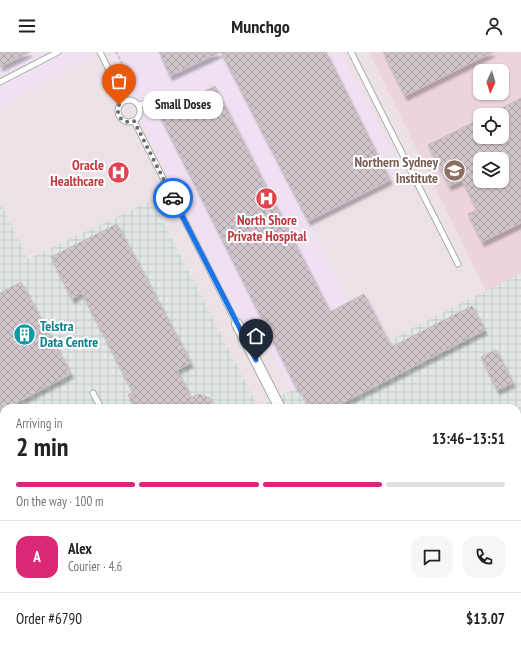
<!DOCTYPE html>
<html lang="en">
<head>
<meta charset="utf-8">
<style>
	:root { --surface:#fff; --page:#f6f6f6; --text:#222; --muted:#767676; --line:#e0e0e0; --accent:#db2777 }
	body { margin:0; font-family:"PT Sans Narrow",sans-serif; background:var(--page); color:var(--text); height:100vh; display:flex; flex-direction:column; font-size:15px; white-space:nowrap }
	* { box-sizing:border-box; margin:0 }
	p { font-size:13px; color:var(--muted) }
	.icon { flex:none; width:22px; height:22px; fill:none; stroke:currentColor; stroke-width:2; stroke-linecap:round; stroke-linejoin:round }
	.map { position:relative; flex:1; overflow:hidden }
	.details { position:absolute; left:0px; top:352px; width:521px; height:248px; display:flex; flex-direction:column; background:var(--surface); border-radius:12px 12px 0 0; box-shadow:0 1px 3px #0004 }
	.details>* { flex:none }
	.needle { width:26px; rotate:184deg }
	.buttons { position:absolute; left:473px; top:12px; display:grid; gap:8px }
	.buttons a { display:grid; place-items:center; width:36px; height:36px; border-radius:8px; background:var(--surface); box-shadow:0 1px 3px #0004; font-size:20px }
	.pin { position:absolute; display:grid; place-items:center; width:34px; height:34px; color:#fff; margin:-41px -17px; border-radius:50% 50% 50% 0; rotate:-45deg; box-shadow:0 0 4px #0007 }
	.pin .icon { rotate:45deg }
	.courier { position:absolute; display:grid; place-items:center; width:40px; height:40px; margin:-20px; border:3px solid #1a73e8; border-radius:50%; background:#fff; color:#222; box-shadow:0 1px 5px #0007 }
	.bubble { position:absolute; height:28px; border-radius:12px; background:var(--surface); box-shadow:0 1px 3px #0004; font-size:13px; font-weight:600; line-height:28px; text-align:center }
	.overview em { font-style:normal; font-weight:600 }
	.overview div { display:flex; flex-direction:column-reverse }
	.overview { display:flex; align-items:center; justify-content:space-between; height:68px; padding:0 16px }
	h1 { font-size:26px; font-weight:600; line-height:30px }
	.bar { display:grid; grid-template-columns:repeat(4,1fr); gap:6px 4px; align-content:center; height:48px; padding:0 16px }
	.bar i { height:5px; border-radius:3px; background:var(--line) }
	.bar .current { background:var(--accent) }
	.bar p { grid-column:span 4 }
	.line { display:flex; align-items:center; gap:10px; padding:0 16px; border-top:1px solid var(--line) }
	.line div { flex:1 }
	.round { display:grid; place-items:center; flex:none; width:42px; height:42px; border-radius:12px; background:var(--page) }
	header { display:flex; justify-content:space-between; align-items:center; height:52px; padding:0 16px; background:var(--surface); font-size:18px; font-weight:600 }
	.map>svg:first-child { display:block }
	.industrial { fill:url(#industrial-grid); fill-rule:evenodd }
	.education { fill:#ecd3de; fill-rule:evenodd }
	.medical { fill:#efe0f2 }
	.building { fill:url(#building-cross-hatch); stroke:#c8bbc1; fill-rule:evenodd; filter:url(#shadow) }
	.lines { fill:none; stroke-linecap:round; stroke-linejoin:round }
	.service-casing { stroke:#a4adaa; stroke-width:7 }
	.minor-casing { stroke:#a4adaa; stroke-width:12 }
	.tertiary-casing { stroke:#a4adaa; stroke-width:15 }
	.path { stroke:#c4c4c4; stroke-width:2; stroke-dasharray:3 2; stroke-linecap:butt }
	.service { stroke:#fff; stroke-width:5 }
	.minor { stroke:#fff; stroke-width:10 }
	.tertiary { stroke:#fff; stroke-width:13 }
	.done { stroke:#706c6e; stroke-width:4; stroke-dasharray:0 7.2 }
	.route { stroke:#1a73e8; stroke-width:5 }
	.labels { text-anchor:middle; stroke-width:4; stroke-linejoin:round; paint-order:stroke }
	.education-label { font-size:14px; font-weight:bold; fill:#785e54; stroke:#fff; text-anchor:end }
	.health-label { font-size:14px; font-weight:bold; fill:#be3a42; stroke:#fff; text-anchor:end }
	.culture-label { font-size:14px; font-weight:bold; fill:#0d838f; stroke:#fff; text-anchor:start }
</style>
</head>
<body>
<header><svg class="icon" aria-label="menu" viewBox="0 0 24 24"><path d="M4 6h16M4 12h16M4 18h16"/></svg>Munchgo<svg class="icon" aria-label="person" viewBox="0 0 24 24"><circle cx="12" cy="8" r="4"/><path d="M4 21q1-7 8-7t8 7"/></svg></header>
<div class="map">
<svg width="521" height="600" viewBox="0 0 521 600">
	<defs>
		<pattern id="industrial-grid" width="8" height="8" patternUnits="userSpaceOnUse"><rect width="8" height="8" fill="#e1e6e6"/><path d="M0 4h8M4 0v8" fill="none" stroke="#c1c6c6"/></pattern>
		<pattern id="building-cross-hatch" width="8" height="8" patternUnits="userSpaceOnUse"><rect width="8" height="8" fill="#d0c5cb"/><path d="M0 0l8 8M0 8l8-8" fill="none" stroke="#a9a0a5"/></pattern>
		<filter id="shadow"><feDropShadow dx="2.5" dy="4.5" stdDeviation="1" flood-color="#0004"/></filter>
	</defs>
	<rect width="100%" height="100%" fill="#ede1e8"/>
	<path class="industrial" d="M 152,148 L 258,355 L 521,221 L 521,600 L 0,600 L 0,150 L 28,207 ZM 4,356 L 517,356 L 517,596 L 4,596 Z"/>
	<path class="education" d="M 369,0 L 521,0 L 521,221 L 486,239 ZM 480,19 L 502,19 L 502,41 L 480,41 ZM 480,63 L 502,63 L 502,85 L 480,85 ZM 480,107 L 502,107 L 502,129 L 480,129 Z"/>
	<g class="medical">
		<polygon points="0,0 96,0 83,11 0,54"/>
		<polygon points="108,0 341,0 403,122 308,170 348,250 364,242 388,289 292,338 258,273 245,279"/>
		<polygon points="4,585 4,596 83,596 85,600 0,600 0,587"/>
	</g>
	<g class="building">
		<polygon points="0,0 30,0 0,15"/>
		<polygon points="159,0 221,0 170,24"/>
		<polygon points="221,0 326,0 390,128 308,169"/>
		<polygon points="383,0 493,0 405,44"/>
		<polygon points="215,34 330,260 364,242 391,295 472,254 485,278 333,356 309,356 298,334 296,335 268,279 270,277 270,274 268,271 264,271 159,62 166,59 172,61 174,58 173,55"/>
		<path d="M 521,46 L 521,171 L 482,190 L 468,162 L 477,158 L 462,128 L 449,134 L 428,93 L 480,67 L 480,85 L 502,85 L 502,56 ZM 480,107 L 502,107 L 502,129 L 480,129 Z"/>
		<polygon points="117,172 191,311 177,318 191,346 198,342 210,346 215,356 135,356 128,343 133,340 82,241 72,247 51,205"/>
		<polygon points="21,230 71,322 7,356 4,356 4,358 0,360 0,241"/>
		<polygon points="496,298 513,331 497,338 481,305"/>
	</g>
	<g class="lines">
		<defs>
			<g id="service">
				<polyline points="100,0 124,48"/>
				<polyline points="351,0 458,212"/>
				<polyline points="0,30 58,0"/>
				<circle cx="129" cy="59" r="11"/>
				<polyline points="139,53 146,51 161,49 170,57"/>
				<polyline points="134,69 237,272"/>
				<polyline points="245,286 266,275"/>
				<polyline points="93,341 101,356"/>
				<polyline points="86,596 88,600"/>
				<polyline points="222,596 224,600"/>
			</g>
			<polyline id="minor" points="237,272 280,356"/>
			<g id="tertiary">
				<polyline points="404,596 406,600"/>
				<polyline points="244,600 252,596"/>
			</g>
		</defs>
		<use href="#service" class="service-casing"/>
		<use href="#minor" class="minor-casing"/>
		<use href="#tertiary" class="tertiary-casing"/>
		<g class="path">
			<polyline points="116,0 134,33"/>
			<polyline points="296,596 299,600"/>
			<polyline points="206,600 214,596"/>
		</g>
		<use href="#service" class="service"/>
		<use href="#minor" class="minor"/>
		<use href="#tertiary" class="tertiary"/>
	</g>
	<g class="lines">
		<path class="done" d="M 119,53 C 115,64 123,73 134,69 L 173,146"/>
		<polyline class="route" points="173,146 256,308"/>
	</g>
	<defs>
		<symbol id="university-disc" viewBox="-11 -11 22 22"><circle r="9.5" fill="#8d6e63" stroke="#fff"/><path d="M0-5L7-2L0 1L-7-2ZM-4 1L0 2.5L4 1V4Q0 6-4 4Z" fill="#fff"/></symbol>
		<symbol id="hospital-disc" viewBox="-11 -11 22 22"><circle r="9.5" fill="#e0444e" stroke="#fff"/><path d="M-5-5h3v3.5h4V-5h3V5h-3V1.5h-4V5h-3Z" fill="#fff"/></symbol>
		<symbol id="building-disc" viewBox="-11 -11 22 22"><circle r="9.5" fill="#0f9aa8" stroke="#fff"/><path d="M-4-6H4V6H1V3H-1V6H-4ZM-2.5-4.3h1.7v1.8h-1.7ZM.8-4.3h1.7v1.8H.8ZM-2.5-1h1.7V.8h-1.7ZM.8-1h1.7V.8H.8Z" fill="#fff"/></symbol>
	</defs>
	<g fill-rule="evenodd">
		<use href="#university-disc" x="442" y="106" width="25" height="25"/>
		<use href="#hospital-disc" x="106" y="108" width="25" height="25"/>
		<use href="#hospital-disc" x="254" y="134" width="25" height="25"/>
		<use href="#building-disc" x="12" y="270" width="25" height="25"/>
	</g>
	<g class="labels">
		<g class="education-label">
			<text x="438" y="115">Northern Sydney<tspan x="438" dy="16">Institute</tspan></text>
		</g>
		<g class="health-label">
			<text x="104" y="118">Oracle<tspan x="104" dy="16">Healthcare</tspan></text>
			<text x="267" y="173" text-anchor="middle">North Shore<tspan x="267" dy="16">Private Hospital</tspan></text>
		</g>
		<g class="culture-label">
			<text x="40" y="279">Telstra<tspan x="40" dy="16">Data Centre</tspan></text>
		</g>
	</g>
</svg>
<div class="buttons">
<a><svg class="needle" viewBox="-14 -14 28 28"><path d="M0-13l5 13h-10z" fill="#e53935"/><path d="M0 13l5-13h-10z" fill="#767676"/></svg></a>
<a><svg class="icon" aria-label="locate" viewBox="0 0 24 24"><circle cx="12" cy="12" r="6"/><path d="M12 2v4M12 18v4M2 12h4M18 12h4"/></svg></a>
<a><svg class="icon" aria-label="layers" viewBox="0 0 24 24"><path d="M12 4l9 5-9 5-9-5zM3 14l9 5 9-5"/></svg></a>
</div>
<div class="pin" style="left:119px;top:53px;background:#ea580c"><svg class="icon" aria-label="bag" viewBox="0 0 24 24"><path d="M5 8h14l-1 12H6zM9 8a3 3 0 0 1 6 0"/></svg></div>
<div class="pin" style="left:256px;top:308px;background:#1f2937"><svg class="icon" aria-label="home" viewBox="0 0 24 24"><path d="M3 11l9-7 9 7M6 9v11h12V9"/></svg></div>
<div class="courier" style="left:173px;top:146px"><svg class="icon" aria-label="car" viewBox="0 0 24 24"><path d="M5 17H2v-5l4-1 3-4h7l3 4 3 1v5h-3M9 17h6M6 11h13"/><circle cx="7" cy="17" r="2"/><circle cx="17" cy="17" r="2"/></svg></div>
<div class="bubble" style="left:143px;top:39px;width:80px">Small Doses</div>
<section class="details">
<div class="overview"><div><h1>2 min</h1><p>Arriving in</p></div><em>13:46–13:51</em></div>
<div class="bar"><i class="current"></i><i class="current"></i><i class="current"></i><i></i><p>On the way · 100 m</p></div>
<div class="line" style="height:72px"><b class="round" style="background:var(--accent);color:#fff">A</b><div><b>Alex</b><p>Courier · 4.6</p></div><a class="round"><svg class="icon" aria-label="chat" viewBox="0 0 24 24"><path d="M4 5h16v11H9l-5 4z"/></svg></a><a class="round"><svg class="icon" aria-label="phone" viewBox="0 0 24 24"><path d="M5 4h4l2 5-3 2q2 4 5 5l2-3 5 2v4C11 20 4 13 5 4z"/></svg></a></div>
<div class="line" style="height:52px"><div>Order #6790</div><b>$13.07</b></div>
</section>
</div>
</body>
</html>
